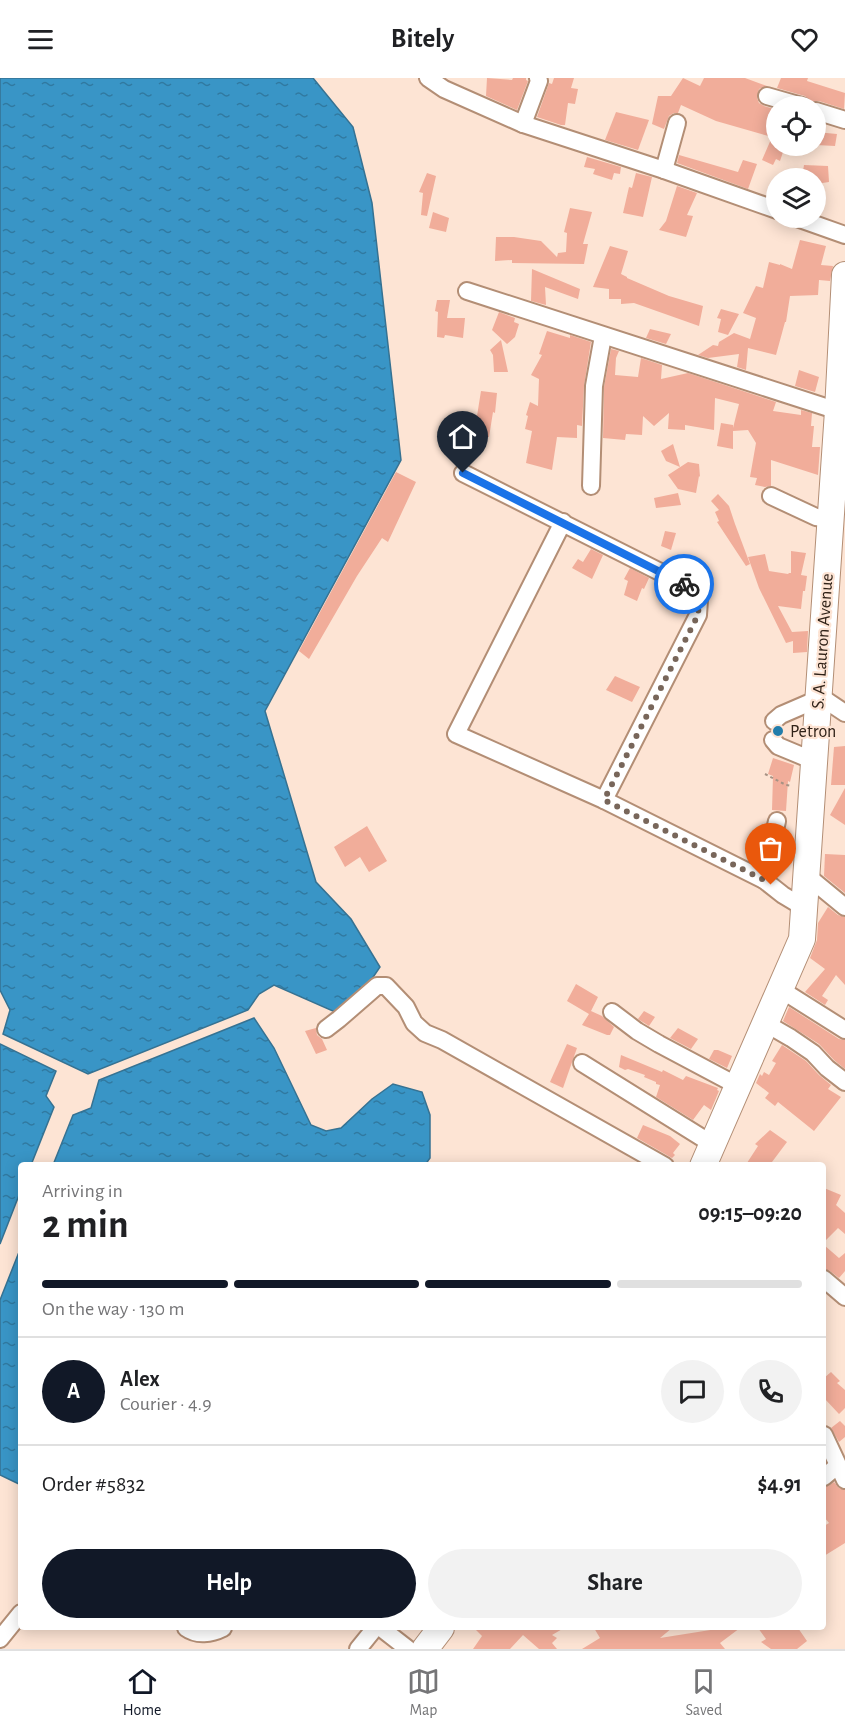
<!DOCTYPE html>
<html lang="en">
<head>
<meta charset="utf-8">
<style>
	:root { --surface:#fff; --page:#f2f2f2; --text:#202124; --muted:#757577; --line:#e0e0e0; --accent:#111827 }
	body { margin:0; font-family:"Alegreya Sans",sans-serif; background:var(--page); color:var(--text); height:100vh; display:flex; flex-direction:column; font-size:22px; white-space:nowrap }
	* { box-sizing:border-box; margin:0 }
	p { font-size:20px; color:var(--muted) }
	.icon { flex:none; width:33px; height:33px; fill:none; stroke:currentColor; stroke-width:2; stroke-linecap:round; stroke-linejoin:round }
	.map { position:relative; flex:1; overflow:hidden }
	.sheet { position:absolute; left:18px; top:1084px; width:808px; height:468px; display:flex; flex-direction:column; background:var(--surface); border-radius:6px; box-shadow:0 3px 15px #0003 }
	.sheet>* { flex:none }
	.controls { position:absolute; left:766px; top:18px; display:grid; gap:12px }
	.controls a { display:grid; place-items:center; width:60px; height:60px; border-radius:50%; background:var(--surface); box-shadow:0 3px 15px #0003; font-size:30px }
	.pin { position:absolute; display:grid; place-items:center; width:51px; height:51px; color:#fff; margin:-62px -26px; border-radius:50% 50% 50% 0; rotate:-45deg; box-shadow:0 0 6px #0007 }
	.pin .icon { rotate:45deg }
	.courier { position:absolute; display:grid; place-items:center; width:60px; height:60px; margin:-30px; border:4px solid #1a73e8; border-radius:50%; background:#fff; color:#222; box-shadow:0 2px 8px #0007 }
	.head em { font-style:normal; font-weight:600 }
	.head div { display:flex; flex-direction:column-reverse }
	.head { display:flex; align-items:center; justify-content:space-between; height:102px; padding:0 24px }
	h1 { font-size:39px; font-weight:600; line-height:45px }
	.bar { display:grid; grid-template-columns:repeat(4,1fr); gap:9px 6px; align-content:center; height:72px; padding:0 24px }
	.bar i { height:8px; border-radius:4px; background:var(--line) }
	.bar .current { background:var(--accent) }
	.bar p { grid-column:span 4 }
	.line { display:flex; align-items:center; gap:15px; padding:0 24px; border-top:2px solid var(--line) }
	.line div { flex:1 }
	.round { display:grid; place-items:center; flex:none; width:63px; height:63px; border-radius:32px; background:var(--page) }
	.action { display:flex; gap:12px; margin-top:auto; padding:12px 24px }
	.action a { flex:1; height:69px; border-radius:36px; background:var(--accent); color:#fff; font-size:24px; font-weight:600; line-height:69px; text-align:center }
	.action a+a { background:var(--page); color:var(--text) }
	header { display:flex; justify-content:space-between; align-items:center; height:78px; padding:0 24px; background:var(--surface); font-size:27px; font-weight:600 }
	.dock { display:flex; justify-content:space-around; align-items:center; height:84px; border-top:2px solid var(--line); background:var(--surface); font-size:16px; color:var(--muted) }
	.dock a { display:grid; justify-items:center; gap:3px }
	.dock .current { color:var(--accent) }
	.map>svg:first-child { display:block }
	.water { fill:url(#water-ripples); stroke:#367292; stroke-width:1.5 }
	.building { fill:#f1ad9a }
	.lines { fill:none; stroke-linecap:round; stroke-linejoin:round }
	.minor-casing { stroke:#b38e75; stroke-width:20 }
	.highway-casing { stroke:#b38e75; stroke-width:28 }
	.path { stroke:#a69284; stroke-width:2; stroke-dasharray:3 3; stroke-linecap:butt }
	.minor { stroke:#fff; stroke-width:16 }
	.highway { stroke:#fff; stroke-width:26 }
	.done { stroke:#78665a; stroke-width:6; stroke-dasharray:0 10.8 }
	.route { stroke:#1a73e8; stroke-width:8 }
	.poi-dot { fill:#227dab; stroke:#fde4d4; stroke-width:2 }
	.labels { text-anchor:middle; stroke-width:4.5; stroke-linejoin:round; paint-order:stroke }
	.street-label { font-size:18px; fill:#302218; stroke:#fde4d4 }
	.poi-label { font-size:18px; fill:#302218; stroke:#fde4d4; text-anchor:start }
</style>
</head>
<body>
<header><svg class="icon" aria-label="menu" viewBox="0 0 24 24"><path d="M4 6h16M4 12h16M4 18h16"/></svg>Bitely<svg class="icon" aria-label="heart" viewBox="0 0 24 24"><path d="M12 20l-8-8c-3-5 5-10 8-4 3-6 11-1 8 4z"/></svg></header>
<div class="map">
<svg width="845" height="1571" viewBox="0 0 845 1571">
	<defs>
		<pattern id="water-ripples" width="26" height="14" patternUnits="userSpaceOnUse" patternTransform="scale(1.5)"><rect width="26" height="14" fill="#3995c6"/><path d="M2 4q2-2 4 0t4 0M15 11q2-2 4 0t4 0" fill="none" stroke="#3079a0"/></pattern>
	</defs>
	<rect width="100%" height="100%" fill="#fde4d4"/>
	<g class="water">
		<polygon points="0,0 313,0 353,49 372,125 401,382 265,633 316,804 351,841 380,889 359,920 335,934 274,907 259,916 248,932 88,996 3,956 10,932 0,912"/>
		<polygon points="254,940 274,970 311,1047 326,1053 341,1050 372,1021 393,1006 422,1014 430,1037 430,1080 425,1087 53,1087 73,1037 91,1030 99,1002"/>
		<polygon points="0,966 56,993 46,1018 54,1029 31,1087 21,1088 21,1112 0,1166"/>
		<polygon points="21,1169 21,1407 0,1397 0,1222"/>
	</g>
	<g class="building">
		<polygon points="487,0 512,2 513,0 526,0 526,2 528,3 517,32 486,18"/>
		<polygon points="554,0 574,0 571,10 578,11 575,26 568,25 565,47 561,47 537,39 549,5 552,6"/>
		<polygon points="683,0 700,8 704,0 745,0 767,8 759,11 757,20 759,25 764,28 777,32 777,68 785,68 780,83 776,81 773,87 762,82 772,59 716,43 681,27 678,35 674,35 669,38 664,51 652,46 658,18 671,18"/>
		<polygon points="781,0 808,0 807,3 845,15 844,31 819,23 811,24 805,18 777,10"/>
		<polygon points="616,34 649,42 638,72 605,62"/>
		<polygon points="816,54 837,56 835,68 816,67"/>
		<polygon points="679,77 738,94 743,82 757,86 748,111 677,85"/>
		<polygon points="587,79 621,89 620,96 614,95 612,102 593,96 595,91 584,89"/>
		<polygon points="804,87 828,88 829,104 816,106 816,100 802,100"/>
		<polygon points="427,95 436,98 427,138 421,137 423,115 419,114"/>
		<polygon points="636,95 652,99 643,139 623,135 629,109 632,110"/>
		<polygon points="677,108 697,115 687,137 693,138 686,159 659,152 666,143"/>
		<polygon points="570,130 592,134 583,166 588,166 584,186 512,185 512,182 495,183 496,159 514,159 541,163 557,179 558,175 566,174 567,155 564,154"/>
		<polygon points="433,134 449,140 446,154 429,150"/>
		<polygon points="800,162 826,168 821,187 833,188 830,203 819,202 818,217 790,218 786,244 785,244 776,277 748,270 746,292 737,289 739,276 708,280 698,277 713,267 718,268 719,264 734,255 750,261 756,240 743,235 756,208 763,210 769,184 780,187 780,186 792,191"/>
		<polygon points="610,168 628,173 621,196 627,199 627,201 627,200 669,218 703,228 699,248 634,225 621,226 621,221 609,221 609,211 593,209"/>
		<polygon points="532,191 580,211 578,221 545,209 546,227 531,223"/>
		<polygon points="437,222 450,222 447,240 465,240 463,260 445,257 444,260 437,259 438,234 435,233"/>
		<polygon points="721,231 739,236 728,257 718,254 721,241 717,240"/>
		<polygon points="499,234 515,240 514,244 519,246 515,259 507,266 492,252"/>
		<polygon points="650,251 671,256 666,266 646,260"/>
		<polygon points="547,253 570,260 570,257 591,264 584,308 582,348 577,347 577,360 557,359 552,392 526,385 532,353 525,351 528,338 526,337 530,324 538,328 539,301 531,297 542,277 539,276"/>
		<polygon points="501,262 508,294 494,294 493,277 490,272"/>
		<polygon points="611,271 619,273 616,280 615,297 638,299 641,280 662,287 661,301 688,295 776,324 773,333 801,337 801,332 812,335 811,348 814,348 812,369 820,369 818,397 771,382 771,408 765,409 755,407 757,400 750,399 756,365 748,352 733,353 733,371 717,368 721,345 733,347 733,350 739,326 715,320 714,352 685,347 685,352 668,351 669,335 654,348 643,338 642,357 626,356 625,362 603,360 604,309"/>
		<polygon points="799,292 819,299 815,314 795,308"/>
		<polygon points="481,313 497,315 495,335 493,334 489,359 465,353 473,337 477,338"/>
		<polygon points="673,366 680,389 666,383 661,373"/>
		<polygon points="688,384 699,386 700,399 699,398 696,415 678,411 668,397"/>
		<polygon points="396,394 416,404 388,464 382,460 357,498 309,581 299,573"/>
		<polygon points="678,415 681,427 656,430 654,420"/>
		<polygon points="718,416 729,428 735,446 750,486 746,488 717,444 719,443 715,434 719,432 711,423"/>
		<polygon points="665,453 676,455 671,472 661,468"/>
		<polygon points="591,471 603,477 592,501 572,490 578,481 583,484"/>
		<polygon points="791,473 806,475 801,497 807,498 805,513 803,513 801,531 778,528 792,554 808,553 807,574 793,575 793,563 786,565 759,510 748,479 765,476 769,493 788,496 789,495 791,495"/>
		<polygon points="630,490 649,500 644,511 642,510 637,523 624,517 628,503 624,501"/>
		<polygon points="615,598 640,609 632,624 606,612"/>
		<polygon points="845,668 845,707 831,707 834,669"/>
		<polygon points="773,680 794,687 790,704 788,703 786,733 772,732 773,698 768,696"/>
		<polygon points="845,710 845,747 830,737"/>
		<polygon points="367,748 387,783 369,794 360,779 345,789 334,769"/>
		<polygon points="825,776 845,777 845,815 824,798"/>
		<polygon points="828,829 838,837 845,839 845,907 836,897 822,918 828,922 825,927 805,914 825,891 810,880 817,862 818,845"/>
		<polygon points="576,906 598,919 591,933 602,938 614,949 610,957 607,957 582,947 589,936 567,923"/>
		<polygon points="789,929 839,961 845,962 845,991 834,982 819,966 783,943"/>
		<polygon points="644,933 655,939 649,948 638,941"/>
		<polygon points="316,950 317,957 322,961 327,972 316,976 305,953"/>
		<polygon points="678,950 698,961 691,971 670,960"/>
		<polygon points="567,966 577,970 563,1010 550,1004"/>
		<polygon points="782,967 806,983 819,997 831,1007 828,1011 841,1019 814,1053 778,1024 775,1028 765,1020 769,1015 756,1005 760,996 762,998 764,994 769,997 776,985 772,983"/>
		<polygon points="714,972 718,972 732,978 727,990 709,981"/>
		<polygon points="621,977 662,994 663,992 683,1002 686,998 718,1010 717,1012 719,1013 711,1032 704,1027 693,1042 656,1019 660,1007 656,1006 656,1004 644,999 645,997 628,991 625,992 619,989"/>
		<polygon points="643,1047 670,1058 680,1066 673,1075 675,1077 672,1080 637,1060"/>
		<polygon points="770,1052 787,1064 769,1088 745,1088 758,1068 755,1066"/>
		<polygon points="824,1110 841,1117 836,1127 845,1135 845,1156 838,1150 824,1164"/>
		<polygon points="824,1167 839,1180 845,1175 845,1193 839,1200 830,1193 824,1191"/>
		<polygon points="831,1294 840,1303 837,1305 845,1312 845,1330 839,1336 824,1320 824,1300"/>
		<polygon points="840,1343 845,1348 845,1359 839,1364 831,1350"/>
		<polygon points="834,1404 839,1410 845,1412 845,1465 824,1478 824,1448 829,1445 824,1439 824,1409 830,1407"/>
		<polygon points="474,1550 564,1550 552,1557 557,1560 552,1565 557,1571 539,1571 523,1557 510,1571 473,1571 482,1558"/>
		<polygon points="594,1550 672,1550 660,1560 723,1550 740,1550 720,1565 725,1571 582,1571 600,1560"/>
		<polygon points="758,1550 798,1550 807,1563 797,1571 771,1571 761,1564 766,1561"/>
	</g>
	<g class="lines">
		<defs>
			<g id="minor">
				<polyline points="428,0 444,11 523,46 664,92 777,132"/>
				<polyline points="767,18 802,28"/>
				<polyline points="816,33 845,42"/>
				<polyline points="523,46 539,3 538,0"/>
				<polyline points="664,92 677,45"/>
				<polyline points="797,140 845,157"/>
				<polyline points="467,213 838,333"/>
				<polyline points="463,395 686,507 699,522 698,537 604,722"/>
				<polyline points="591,408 594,308 603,258"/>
				<polyline points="771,418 816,439 830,441"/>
				<polyline points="563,444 456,656 604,722 764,802 783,817 803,829"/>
				<polyline points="818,617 845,635"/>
				<polyline points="774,643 781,637 818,621"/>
				<polyline points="773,662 778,668 814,683"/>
				<polyline points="806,797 845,829"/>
				<polyline points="764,802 777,743"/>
				<polyline points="780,911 845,952"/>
				<polyline points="612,934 637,953 659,966 738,1008"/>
				<polyline points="765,945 791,960 813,975 827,990 845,1004"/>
				<polyline points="326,951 339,941 377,908 386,908 406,929 414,945 425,955 442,962 665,1088"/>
				<polyline points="582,985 712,1066"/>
				<polyline points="824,1201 845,1219"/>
				<polyline points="824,1357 845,1402"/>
				<polyline points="824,1399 837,1388"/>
				<path d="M 186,1550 C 197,1558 211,1556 223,1550"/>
				<polyline points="381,1550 408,1571"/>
				<polyline points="0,1561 21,1535"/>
				<polyline points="358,1571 375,1550"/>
			</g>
			<g id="highway">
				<polyline points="703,1088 802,861 838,333 845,197"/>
				<polyline points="425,1571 441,1550"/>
			</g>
		</defs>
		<use href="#minor" class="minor-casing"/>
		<use href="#highway" class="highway-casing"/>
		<polyline class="path" points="765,696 786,707 792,708"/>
		<use href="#minor" class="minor"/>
		<use href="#highway" class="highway"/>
	</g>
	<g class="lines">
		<polyline class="done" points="684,506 699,522 698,537 604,722 764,802 771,807"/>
		<polyline class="route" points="463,395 684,506"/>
	</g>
	<circle class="poi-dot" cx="778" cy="653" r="6"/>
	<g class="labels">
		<g class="street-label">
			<text transform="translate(822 563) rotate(-86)" y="6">S. A. Lauron Avenue</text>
		</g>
		<g class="poi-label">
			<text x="790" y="659">Petron</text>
		</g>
	</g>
</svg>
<div class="controls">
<a><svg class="icon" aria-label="locate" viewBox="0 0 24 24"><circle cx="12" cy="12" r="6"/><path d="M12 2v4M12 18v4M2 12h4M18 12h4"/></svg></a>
<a><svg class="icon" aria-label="layers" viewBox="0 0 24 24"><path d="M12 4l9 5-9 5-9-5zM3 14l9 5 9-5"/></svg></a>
</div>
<div class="pin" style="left:771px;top:807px;background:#ea580c"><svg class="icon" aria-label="bag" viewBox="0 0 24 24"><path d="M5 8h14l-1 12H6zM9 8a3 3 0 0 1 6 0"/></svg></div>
<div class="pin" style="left:463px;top:395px;background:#1f2937"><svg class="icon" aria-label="home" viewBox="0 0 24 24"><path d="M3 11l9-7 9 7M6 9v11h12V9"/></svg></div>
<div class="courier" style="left:684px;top:506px"><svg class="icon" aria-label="bike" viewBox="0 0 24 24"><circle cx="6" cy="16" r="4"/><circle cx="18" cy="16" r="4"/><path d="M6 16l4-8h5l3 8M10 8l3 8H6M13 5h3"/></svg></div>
<section class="sheet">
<div class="head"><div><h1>2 min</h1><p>Arriving in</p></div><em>09:15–09:20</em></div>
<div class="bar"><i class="current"></i><i class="current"></i><i class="current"></i><i></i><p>On the way · 130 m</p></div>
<div class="line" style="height:108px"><b class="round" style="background:var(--accent);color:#fff">A</b><div><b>Alex</b><p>Courier · 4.9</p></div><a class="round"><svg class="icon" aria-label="chat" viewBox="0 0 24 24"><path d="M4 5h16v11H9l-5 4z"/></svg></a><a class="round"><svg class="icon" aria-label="phone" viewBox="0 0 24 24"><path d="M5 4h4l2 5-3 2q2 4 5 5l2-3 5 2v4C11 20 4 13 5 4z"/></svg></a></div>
<div class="line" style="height:78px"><div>Order #5832</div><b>$4.91</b></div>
<div class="action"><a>Help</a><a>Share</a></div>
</section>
</div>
<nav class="dock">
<a class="current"><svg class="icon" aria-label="home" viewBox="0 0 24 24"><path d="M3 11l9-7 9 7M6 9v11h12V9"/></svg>Home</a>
<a><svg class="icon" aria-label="map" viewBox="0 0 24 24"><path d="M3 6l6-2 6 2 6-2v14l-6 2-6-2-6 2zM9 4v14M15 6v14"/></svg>Map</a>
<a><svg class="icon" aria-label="saved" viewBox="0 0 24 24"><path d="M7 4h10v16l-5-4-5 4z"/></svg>Saved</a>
</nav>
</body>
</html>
